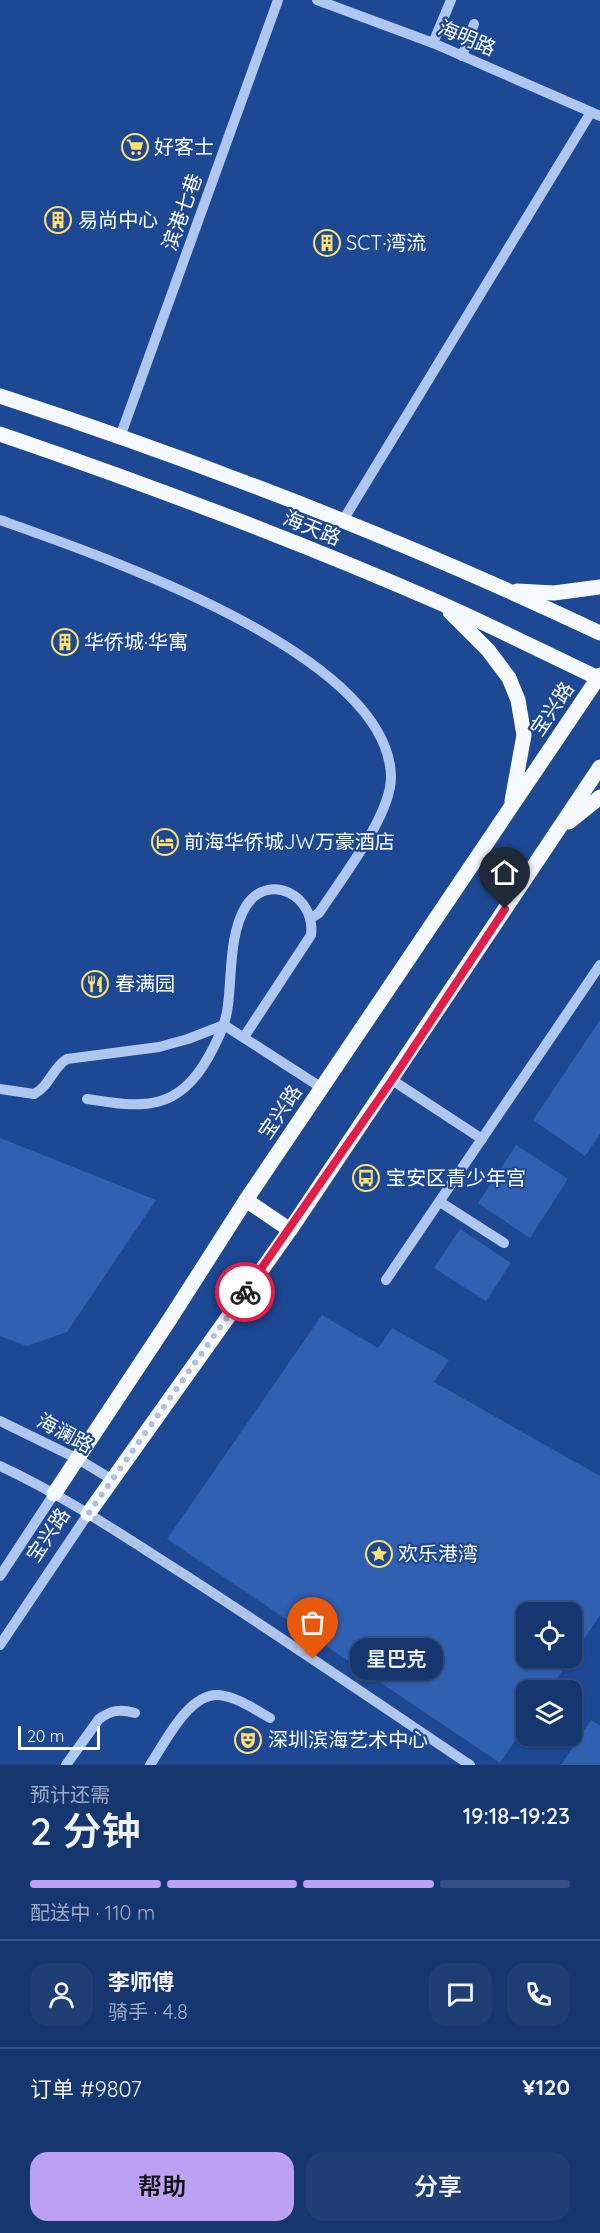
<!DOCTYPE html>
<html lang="zh">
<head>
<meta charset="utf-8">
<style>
	:root { --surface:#16366f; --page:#1f3e74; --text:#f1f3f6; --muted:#9eabc3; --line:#355082; --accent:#bca0f2 }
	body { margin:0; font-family:Quicksand,"Noto Sans SC",sans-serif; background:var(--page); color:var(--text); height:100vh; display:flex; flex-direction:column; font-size:22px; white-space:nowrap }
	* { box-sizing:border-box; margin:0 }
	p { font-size:20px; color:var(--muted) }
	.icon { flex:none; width:33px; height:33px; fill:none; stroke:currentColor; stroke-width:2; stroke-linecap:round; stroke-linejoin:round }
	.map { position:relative; height:1765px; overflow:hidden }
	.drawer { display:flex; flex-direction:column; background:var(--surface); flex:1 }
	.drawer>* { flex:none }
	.buttons { position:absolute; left:516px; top:1602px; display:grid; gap:12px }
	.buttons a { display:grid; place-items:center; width:66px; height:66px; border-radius:12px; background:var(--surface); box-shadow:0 2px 4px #0004,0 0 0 2px var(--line); font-size:30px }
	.scale { position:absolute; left:18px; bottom:15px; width:82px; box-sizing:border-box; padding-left:6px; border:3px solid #fff; border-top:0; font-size:16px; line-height:21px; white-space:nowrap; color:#fff; -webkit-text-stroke:4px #1d4894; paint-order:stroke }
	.pin { position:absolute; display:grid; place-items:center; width:51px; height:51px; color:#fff; margin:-62px -26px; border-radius:50% 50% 50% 0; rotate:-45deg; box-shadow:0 0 6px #0007 }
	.pin .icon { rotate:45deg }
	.courier { position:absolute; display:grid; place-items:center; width:60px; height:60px; margin:-30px; border:4px solid #e11d48; border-radius:50%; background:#fff; color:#222; box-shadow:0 2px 8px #0007 }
	.bubble { position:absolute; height:42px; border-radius:18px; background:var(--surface); box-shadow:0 2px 4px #0004,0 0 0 2px var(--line); font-size:20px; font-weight:600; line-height:42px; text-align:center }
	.head em { font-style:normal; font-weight:600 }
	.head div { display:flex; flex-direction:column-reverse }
	.head { display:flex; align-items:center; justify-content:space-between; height:102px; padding:0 30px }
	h1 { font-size:39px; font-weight:600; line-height:45px }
	.bar { display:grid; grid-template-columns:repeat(4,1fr); gap:9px 6px; align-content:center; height:72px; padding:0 30px }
	.bar i { height:8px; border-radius:4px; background:var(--line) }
	.bar .selected { background:var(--accent) }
	.bar p { grid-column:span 4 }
	.line { display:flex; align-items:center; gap:15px; padding:0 30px; border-top:2px solid var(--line) }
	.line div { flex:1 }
	.round { display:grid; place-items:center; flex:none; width:63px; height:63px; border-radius:18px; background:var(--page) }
	.cta { display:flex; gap:12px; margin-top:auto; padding:12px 30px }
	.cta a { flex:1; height:69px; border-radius:18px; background:var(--accent); color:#111; font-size:24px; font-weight:600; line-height:69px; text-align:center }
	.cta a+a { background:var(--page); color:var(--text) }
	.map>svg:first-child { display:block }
	.green { fill:#3060b2 }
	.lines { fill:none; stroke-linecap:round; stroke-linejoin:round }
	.minor { stroke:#afc7ef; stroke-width:10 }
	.major { stroke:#f6f9ff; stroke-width:15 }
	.done { stroke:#b0bfda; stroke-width:6; stroke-dasharray:0 10.8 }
	.route { stroke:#e11d48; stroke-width:8 }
	.labels { text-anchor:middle; stroke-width:4.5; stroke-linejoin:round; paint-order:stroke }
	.street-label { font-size:20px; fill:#fff; stroke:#1d4894 }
	.poi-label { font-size:20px; fill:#fff; stroke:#1d4894; text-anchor:start }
</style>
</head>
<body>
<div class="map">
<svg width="600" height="1765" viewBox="0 0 600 1765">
	<rect width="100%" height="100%" fill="#1d4894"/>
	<g class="green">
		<polygon points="600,1020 600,1134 585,1156 533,1120"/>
		<polygon points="0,1138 156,1200 67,1332 27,1346 0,1336"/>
		<polygon points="516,1145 568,1179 530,1238 478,1203"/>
		<polygon points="460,1229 511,1263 486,1301 434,1268"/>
		<polygon points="322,1315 378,1348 392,1328 449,1360 434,1382 600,1476 600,1615 572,1657 572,1612 526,1612 526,1658 571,1658 549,1690 526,1690 526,1724 500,1763 167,1539"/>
		<polygon points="591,1720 600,1726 600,1765 561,1765"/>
	</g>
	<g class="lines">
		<g class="minor">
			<polyline points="317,0 433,43 600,116"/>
			<polyline points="433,43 451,0"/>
			<polyline points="462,56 474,24"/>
			<polyline points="120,437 278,0"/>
			<path d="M 0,520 C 98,555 389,653 391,777 C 391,816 341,879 319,913 L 311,918"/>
			<polyline points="342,522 591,112"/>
			<polyline points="392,1080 482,1139"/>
			<path d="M 0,1089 L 34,1094 C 50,1086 52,1068 67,1059 L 159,1047 L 188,1039 L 224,1025 L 322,1088"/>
			<path d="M 87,1099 C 143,1108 178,1112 209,1056 C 218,1039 226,1024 228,1005 C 232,974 229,934 246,906 C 269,871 316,896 311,935 L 244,1037"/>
			<polyline points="440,1202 504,1243"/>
			<polyline points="386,1280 600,965"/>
			<polyline points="0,1421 78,1459 111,1479"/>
			<path d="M 0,1466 C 65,1496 125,1537 185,1575 C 281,1637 375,1701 470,1765"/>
			<polyline points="0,1576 54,1494"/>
			<polyline points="0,1645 88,1514"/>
			<path d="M 66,1765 L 99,1719 C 111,1710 121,1709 135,1713"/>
			<path d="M 150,1765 C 165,1743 188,1693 219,1695 C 237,1697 254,1709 270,1718"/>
		</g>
		<g class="major">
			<path d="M 0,396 C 204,463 406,541 600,633"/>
			<path d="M 0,434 C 149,485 296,540 440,603 C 494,627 547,654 600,679"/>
			<polyline points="517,591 554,593 600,587"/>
			<polyline points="450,612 488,650 509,678 518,700 524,735 512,801"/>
			<polyline points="569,822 600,797"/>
			<polyline points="246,1200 290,1230"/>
			<polyline points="54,1494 170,1319 246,1200 600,675"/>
			<polyline points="88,1514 290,1230 600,767"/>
		</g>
	</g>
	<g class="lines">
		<polyline class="done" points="245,1292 88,1514 313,1659"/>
		<polyline class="route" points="245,1292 392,1080 505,909"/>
	</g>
	<defs>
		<symbol id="supermarket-ring" viewBox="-11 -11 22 22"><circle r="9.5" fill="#1d4894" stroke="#fedf6d" stroke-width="1.5"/><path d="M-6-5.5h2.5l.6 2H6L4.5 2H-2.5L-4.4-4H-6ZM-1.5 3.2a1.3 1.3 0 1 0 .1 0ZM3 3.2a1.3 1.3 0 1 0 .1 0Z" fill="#fedf6d"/></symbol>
		<symbol id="building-ring" viewBox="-11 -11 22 22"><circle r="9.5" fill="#1d4894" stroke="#fedf6d" stroke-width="1.5"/><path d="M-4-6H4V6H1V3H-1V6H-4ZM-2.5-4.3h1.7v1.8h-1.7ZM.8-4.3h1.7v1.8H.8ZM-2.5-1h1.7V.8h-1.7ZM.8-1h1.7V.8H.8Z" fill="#fedf6d"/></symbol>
		<symbol id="hotel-ring" viewBox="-11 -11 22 22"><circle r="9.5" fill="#1d4894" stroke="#fedf6d" stroke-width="1.5"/><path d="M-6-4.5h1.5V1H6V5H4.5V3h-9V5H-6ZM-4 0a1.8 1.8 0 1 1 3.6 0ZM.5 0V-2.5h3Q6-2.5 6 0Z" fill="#fedf6d"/></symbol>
		<symbol id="restaurant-ring" viewBox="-11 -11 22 22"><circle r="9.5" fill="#1d4894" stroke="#fedf6d" stroke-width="1.5"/><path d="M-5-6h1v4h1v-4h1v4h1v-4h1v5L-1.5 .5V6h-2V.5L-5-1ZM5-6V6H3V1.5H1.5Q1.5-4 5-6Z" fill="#fedf6d"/></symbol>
		<symbol id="bus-ring" viewBox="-11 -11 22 22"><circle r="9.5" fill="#1d4894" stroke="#fedf6d" stroke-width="1.5"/><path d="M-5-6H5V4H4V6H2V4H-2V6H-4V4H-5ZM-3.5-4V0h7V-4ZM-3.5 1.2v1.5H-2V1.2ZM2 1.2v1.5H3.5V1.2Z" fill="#fedf6d"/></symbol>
		<symbol id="sight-ring" viewBox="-11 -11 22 22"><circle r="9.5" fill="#1d4894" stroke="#fedf6d" stroke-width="1.5"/><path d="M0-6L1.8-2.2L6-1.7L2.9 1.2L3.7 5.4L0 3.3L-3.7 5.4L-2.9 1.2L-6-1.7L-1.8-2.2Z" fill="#fedf6d"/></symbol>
		<symbol id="theatre-ring" viewBox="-11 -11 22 22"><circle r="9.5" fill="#1d4894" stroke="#fedf6d" stroke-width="1.5"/><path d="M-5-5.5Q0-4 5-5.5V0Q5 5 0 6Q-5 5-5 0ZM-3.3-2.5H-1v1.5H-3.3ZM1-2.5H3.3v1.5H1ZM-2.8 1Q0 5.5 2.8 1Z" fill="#fedf6d"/></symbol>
	</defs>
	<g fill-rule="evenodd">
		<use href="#supermarket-ring" x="120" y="132" width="30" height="30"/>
		<use href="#building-ring" x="43" y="205" width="30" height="30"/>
		<use href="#building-ring" x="312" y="228" width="30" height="30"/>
		<use href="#building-ring" x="50" y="627" width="30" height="30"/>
		<use href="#hotel-ring" x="150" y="827" width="30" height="30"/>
		<use href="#restaurant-ring" x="80" y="969" width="30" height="30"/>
		<use href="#bus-ring" x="351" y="1163" width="30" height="30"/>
		<use href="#sight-ring" x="364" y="1539" width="30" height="30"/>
		<use href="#theatre-ring" x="233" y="1725" width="30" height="30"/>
	</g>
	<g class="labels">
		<g class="street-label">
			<text transform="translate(467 38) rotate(23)" y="7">海明路</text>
			<text transform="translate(182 212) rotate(-70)" y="7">滨港七巷</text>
			<text transform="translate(312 528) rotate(22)" y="7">海天路</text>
			<text transform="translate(552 709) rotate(-56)" y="7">宝兴路</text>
			<text transform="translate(280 1112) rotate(-56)" y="7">宝兴路</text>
			<text transform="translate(65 1433) rotate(28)" y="7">海澜路</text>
			<text transform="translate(48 1535) rotate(-56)" y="7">宝兴路</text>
		</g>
		<g class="poi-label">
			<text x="154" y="154">好客士</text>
			<text x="78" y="227">易尚中心</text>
			<text x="346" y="250">SCT·湾流</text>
			<text x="84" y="649">华侨城·华寓</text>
			<text x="184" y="849">前海华侨城JW万豪酒店</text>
			<text x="115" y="991">春满园</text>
			<text x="386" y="1185">宝安区青少年宫</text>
			<text x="398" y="1561">欢乐港湾</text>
			<text x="268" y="1747">深圳滨海艺术中心</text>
		</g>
	</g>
</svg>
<div class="buttons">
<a><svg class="icon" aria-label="locate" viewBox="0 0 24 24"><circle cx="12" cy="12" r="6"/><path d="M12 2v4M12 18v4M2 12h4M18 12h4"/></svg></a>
<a><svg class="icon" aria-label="layers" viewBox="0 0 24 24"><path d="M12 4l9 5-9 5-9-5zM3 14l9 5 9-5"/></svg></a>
</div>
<div class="scale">20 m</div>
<div class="pin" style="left:313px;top:1659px;background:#ea580c"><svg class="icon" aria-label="bag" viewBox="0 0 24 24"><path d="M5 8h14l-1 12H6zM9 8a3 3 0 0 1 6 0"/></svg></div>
<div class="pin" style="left:505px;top:909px;background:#1f2937"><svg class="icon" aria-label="home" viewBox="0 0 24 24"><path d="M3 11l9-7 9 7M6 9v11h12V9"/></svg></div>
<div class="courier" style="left:245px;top:1292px"><svg class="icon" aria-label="bike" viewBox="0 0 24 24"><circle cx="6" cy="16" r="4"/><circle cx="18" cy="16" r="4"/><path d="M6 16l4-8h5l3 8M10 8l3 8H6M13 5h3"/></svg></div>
<div class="bubble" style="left:350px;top:1638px;width:93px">星巴克</div>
</div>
<section class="drawer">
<div class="head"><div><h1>2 分钟</h1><p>预计还需</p></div><em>19:18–19:23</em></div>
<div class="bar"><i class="selected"></i><i class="selected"></i><i class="selected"></i><i></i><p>配送中 · 110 m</p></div>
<div class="line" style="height:108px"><a class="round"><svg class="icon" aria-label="person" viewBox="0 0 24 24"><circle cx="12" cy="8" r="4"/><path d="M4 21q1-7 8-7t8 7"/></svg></a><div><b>李师傅</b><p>骑手 · 4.8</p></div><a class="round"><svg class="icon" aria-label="chat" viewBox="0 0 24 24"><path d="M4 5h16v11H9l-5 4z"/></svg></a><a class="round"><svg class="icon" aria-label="phone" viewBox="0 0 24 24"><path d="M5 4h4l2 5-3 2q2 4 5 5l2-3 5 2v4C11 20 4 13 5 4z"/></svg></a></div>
<div class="line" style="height:78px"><div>订单 #9807</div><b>¥120</b></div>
<div class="cta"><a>帮助</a><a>分享</a></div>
</section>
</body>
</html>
